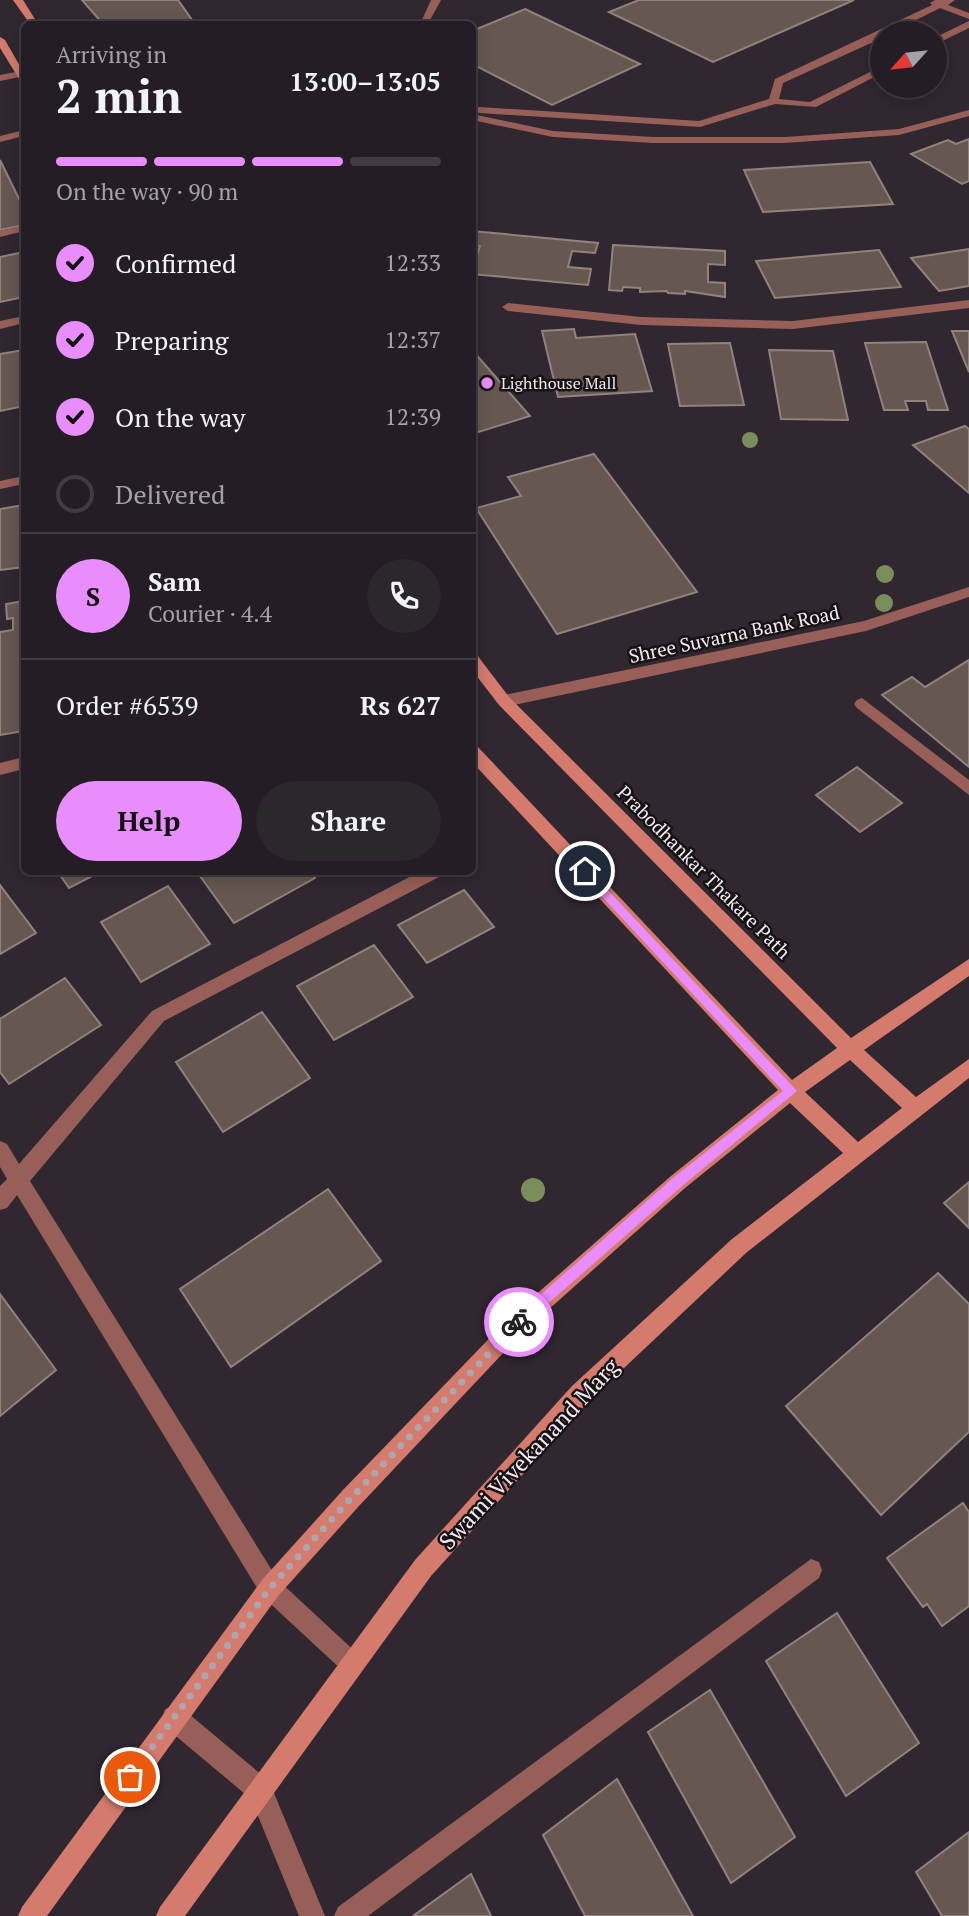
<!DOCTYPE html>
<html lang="en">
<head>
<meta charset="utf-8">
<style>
	:root { --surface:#241d25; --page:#2c262d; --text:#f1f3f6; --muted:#a3a2a7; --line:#413b42; --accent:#ea8dfc }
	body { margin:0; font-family:"PT Serif",serif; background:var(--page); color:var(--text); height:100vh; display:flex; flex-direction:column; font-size:26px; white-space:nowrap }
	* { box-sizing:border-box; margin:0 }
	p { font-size:23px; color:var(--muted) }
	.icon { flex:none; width:38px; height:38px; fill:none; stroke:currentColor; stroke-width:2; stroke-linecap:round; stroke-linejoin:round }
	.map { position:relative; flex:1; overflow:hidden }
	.details { position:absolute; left:21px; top:21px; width:455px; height:854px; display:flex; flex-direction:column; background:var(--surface); border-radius:10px; box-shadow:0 4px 18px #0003,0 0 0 2px var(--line) }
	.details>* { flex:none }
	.needle { width:46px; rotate:243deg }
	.controls { position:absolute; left:870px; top:21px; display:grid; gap:14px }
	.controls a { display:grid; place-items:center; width:77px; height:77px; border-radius:50%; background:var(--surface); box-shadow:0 4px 18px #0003,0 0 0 2px var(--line); font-size:35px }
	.pin { position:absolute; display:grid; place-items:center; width:60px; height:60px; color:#fff; margin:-30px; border:4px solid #fff; border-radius:50%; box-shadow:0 2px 7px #0007 }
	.courier { position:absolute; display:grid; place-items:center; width:70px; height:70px; margin:-35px; border:5px solid #ea8dfc; border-radius:50%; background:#fff; color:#222; box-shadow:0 2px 9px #0007 }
	.head em { font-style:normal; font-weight:800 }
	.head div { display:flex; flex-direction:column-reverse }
	.head { display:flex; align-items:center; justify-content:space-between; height:119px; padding:0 35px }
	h1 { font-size:46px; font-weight:800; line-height:52px }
	.bar { display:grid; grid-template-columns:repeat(4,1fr); gap:10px 7px; align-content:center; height:84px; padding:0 35px }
	.bar i { height:9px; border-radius:5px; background:var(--line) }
	.bar .active { background:var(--accent) }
	.bar p { grid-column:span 4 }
	.line { display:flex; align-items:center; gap:18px; padding:0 35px; border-top:2px solid var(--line) }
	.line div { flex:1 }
	.round { display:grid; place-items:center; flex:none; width:74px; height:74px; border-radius:37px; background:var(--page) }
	ol { padding:0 35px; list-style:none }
	li { display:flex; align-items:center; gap:21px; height:77px }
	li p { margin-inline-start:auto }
	li .icon { padding:7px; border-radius:50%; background:var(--accent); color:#111; stroke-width:4 }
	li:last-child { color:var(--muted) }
	li i { width:38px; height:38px; border:4px solid var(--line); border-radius:50% }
	.action { display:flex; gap:14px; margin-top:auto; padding:14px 35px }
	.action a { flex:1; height:80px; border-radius:42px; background:var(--accent); color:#111; font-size:28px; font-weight:800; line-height:80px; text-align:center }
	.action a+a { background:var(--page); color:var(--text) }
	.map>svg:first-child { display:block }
	.building { fill:#665751; stroke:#91827b; stroke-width:2 }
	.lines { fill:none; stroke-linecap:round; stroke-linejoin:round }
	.service { fill:#975f57; fill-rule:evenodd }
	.minor { fill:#975f57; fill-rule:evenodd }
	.secondary { fill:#d47b6e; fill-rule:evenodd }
	.tree { fill:#7a8e5b }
	.route { fill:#ea8dfc }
	.done { stroke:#ada6ae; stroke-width:7; stroke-dasharray:0 12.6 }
	.poi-dot { fill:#ea8dfc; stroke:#161216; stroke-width:2.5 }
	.labels { text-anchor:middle; stroke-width:5; stroke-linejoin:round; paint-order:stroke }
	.far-poi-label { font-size:16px; fill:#f1ebf1; stroke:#161216; text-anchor:start }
	.street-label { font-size:19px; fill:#f1ebf1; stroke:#161216 }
	.near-street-label { font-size:23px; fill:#f1ebf1; stroke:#161216 }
</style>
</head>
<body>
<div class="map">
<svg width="969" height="1916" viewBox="0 0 969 1916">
	<rect width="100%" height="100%" fill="#302731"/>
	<g class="building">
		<polygon points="82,0 178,0 195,24 103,24"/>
		<polygon points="639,0 854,0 713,62 609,12"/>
		<polygon points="525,9 640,64 552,105 472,64 472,31"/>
		<polygon points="969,139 969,181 962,184 911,154 948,140 956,144"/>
		<polygon points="0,160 24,209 24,225 0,230"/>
		<polygon points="870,162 893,204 763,212 744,170"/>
		<polygon points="472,231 598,243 595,253 572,251 568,267 591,269 588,285 472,274 472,262 475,262 480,246 472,245"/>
		<polygon points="613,245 725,251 725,265 708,264 708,282 725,283 725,297 685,291 685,294 668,293 667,291 640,292 640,288 623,287 622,291 609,290"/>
		<polygon points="969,249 969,286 939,291 911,258"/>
		<polygon points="879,250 901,287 775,298 756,261"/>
		<polygon points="24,252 24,297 0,302 0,257"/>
		<polygon points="574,329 576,338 635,334 652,391 558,397 542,331"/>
		<polygon points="952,331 969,331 969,372"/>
		<polygon points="926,342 948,410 928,410 926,401 905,401 908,410 884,410 865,343"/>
		<polygon points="730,343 744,405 680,406 668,344"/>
		<polygon points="24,350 24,406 0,411 0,354"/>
		<polygon points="472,350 530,416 472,434"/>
		<polygon points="769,350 833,351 848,420 781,419"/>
		<polygon points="965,426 969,429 969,493 913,445"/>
		<polygon points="594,454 697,592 557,634 476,508 521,496 508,477"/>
		<polygon points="24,505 24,567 0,570 0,509"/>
		<polygon points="24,601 24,731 0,735 0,632 13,630 13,618 7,619 6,604"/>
		<polygon points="969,660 969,767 882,695 912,677 925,687"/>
		<polygon points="857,767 902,803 860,832 816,795"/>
		<polygon points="58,872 100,872 69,888"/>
		<polygon points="197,872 310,872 315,878 234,923"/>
		<polygon points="0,885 36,933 0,954"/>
		<polygon points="168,886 210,944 141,982 101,922"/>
		<polygon points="464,890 494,927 427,963 398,925"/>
		<polygon points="374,945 413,997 334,1040 297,986"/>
		<polygon points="65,978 101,1025 9,1084 0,1072 0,1019"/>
		<polygon points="262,1012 310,1078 223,1132 176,1062"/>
		<polygon points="969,1182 969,1228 944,1203"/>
		<polygon points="328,1189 381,1261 231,1367 180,1289"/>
		<polygon points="938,1273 969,1304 969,1432 881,1515 786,1406"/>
		<polygon points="0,1294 56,1370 0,1416"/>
		<polygon points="963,1503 969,1512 969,1606 942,1626 927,1604 923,1607 887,1558"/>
		<polygon points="837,1613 919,1743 846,1796 766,1661"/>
		<polygon points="710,1690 795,1837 731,1883 648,1732"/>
		<polygon points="617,1779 693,1916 585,1916 543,1835"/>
		<polygon points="969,1832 969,1916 942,1916 916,1872"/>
		<polygon points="471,1874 491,1916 413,1916"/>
	</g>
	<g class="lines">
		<g class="service">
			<polygon points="431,0 441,0 428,24 420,24"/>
			<polygon points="935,0 955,0 948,5 969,13 969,19 940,8 890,33 882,33 882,38 783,83 779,99 810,102 882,66 882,73 816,107 775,104 700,127 479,113 474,110 479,107 699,121 769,99 775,79 932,5 930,3"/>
			<polygon points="969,21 969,28 934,45 934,38"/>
			<polygon points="969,110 969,116 899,135 785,143 653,143 553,137 472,120 472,114 553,131 653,137 785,137 899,129"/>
			<polygon points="24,130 24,136 0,142 0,136"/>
			<polygon points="24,225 24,231 0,237 0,231"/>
			<polygon points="24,476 24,484 0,489 0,481"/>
			<polygon points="862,698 969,780 969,795 857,708 854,704 857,700"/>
			<polygon points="419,872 441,872 439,877 164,1021 30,1181 278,1580 282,1588 278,1596 270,1600 262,1596 17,1195 7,1208 0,1210 0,1186 7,1179 0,1167 0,1141 7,1144 19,1164 152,1011"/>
		</g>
		<g class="minor">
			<polygon points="21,71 24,72 24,76 0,81 0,75"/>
			<polygon points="969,300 969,308 793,329 641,325 508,311 502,307 508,303 641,317 793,321"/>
			<polygon points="24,316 24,323 0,329 0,321"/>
			<polygon points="969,587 969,597 866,631 504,707 496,701 504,695 864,621"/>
			<polygon points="24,757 24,769 0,775 0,763"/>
			<polygon points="811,1559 819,1562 822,1570 819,1578 368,1916 334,1916 338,1907"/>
			<polygon points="270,1576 278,1580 360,1656 364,1664 360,1672 352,1676 344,1672 262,1596 258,1588 262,1580"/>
			<polygon points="174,1706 183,1709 269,1781 325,1916 299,1916 251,1799 165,1727 162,1718 165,1709"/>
		</g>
		<g class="secondary">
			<polygon points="13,0 23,0 38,24 30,24"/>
			<polygon points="0,37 5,40 24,73 24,83 21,82 0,48"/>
			<path d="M 472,654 L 477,655 L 509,697 L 851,1038 L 969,959 L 969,976 L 864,1050 L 916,1097 L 969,1059 L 969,1078 L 746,1253 L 588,1402 L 431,1576 L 185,1916 L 156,1916 L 160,1907 L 415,1560 L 572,1386 L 732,1239 L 843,1153 L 790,1103 L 685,1188 L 521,1334 L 359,1506 L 278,1596 L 47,1916 L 18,1916 L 22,1907 L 262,1580 L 343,1490 L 507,1320 L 671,1176 L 778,1090 L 472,762 L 472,745 L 478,747 L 792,1080 L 837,1048 L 499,705 L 472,670 ZM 850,1060 L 902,1108 L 858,1142 L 805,1092 Z"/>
		</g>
	</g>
	<g class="tree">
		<circle cx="750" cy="440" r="8"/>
		<circle cx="885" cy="574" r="9"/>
		<circle cx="884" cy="603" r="9"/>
		<circle cx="533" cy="1190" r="12"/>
	</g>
	<polygon class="route" points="585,866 797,1091 682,1186 519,1329 512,1322 514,1318 673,1178 783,1091 581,874 581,868"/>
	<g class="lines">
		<polyline class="done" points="130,1777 270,1588 351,1498 519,1322"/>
	</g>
	<circle class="poi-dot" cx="487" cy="383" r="7"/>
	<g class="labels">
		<g class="far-poi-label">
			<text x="501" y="389">Lighthouse Mall</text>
		</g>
		<g class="street-label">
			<text transform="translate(734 634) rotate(-12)" y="7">Shree Suvarna Bank Road</text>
			<text transform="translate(704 872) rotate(45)" y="7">Prabodhankar Thakare Path</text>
		</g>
		<g class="near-street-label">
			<text transform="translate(529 1454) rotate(-47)" y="8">Swami Vivekanand Marg</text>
		</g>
	</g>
</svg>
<div class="controls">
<a><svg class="needle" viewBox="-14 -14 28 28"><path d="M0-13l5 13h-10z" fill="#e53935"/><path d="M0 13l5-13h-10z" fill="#a3a2a7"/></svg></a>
</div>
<div class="pin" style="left:130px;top:1777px;background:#ea580c"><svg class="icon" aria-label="bag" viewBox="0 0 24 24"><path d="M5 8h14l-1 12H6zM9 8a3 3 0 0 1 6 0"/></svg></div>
<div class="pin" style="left:585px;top:871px;background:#1f2937"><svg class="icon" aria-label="home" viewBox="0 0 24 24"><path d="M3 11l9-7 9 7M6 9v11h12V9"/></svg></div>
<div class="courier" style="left:519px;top:1322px"><svg class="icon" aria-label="bike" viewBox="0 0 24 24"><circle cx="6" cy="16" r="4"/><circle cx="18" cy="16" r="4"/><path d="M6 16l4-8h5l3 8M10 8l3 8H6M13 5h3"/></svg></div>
<section class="details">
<div class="head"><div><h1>2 min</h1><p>Arriving in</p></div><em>13:00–13:05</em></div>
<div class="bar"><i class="active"></i><i class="active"></i><i class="active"></i><i></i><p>On the way · 90 m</p></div>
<ol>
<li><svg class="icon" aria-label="check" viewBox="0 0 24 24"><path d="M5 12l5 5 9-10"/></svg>Confirmed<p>12:33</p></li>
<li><svg class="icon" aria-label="check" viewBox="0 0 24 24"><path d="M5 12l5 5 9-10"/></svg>Preparing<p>12:37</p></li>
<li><svg class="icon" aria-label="check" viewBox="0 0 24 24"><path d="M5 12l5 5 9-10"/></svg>On the way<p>12:39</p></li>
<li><i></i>Delivered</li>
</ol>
<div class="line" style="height:126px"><b class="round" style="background:var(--accent);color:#111">S</b><div><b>Sam</b><p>Courier · 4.4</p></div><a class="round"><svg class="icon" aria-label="phone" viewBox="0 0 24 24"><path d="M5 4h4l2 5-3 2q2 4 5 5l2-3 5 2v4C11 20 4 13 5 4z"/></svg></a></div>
<div class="line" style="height:91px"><div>Order #6539</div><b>Rs 627</b></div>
<div class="action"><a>Help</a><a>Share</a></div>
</section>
</div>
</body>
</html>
